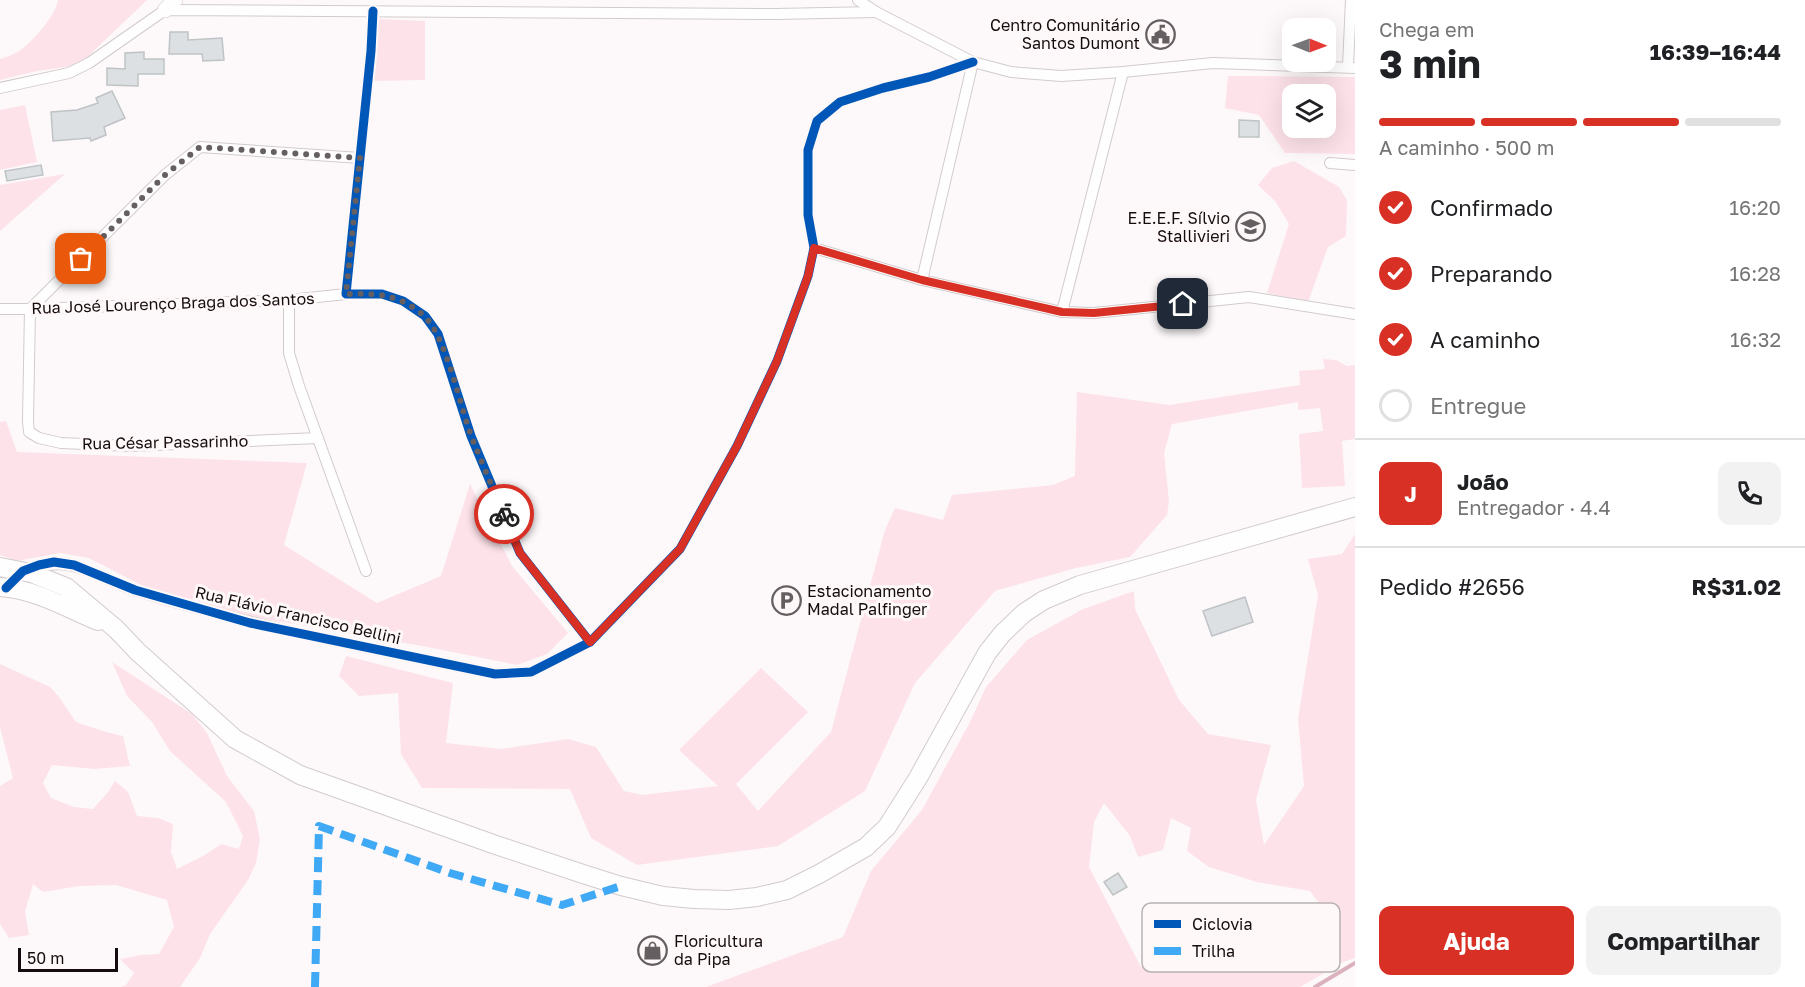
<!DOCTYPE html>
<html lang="pt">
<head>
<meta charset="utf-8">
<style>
	:root { --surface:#fff; --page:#f2f2f2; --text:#202124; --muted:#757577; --line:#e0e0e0; --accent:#d93025 }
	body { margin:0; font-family:"Golos Text",sans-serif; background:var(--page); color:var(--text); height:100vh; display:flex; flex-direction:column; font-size:22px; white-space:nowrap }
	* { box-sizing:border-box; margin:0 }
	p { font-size:20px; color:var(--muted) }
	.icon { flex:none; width:33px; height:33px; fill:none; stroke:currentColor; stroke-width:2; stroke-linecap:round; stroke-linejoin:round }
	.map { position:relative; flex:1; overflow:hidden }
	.panel { display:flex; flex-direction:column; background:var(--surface); width:450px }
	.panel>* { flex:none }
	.needle { width:39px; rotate:91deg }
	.buttons { position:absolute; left:1282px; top:18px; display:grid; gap:12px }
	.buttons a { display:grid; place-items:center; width:54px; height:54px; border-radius:12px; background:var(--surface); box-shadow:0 6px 24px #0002; font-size:30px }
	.scale { position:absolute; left:18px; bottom:15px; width:100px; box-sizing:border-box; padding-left:6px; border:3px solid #150c0e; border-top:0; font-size:16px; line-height:21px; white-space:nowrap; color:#150c0e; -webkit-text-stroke:4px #fef8f9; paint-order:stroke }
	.pin { position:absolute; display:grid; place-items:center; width:51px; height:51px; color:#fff; margin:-26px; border-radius:12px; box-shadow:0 3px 9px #0006 }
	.courier { position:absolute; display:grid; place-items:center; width:60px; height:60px; margin:-30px; border:4px solid #d93025; border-radius:50%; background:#fff; color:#222; box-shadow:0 2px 8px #0007 }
	.summary em { font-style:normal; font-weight:700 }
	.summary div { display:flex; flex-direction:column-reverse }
	.summary { display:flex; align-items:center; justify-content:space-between; height:102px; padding:0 24px }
	h1 { font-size:39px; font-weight:700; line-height:45px }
	.bar { display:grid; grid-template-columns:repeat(4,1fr); gap:9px 6px; align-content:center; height:72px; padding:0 24px }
	.bar i { height:8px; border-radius:4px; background:var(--line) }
	.bar .active { background:var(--accent) }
	.bar p { grid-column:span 4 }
	.line { display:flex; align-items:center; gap:15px; padding:0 24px; border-top:2px solid var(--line) }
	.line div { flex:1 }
	.round { display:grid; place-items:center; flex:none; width:63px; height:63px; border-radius:12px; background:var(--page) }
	ol { padding:0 24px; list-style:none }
	li { display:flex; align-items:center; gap:18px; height:66px }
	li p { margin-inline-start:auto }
	li .icon { padding:6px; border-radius:50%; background:var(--accent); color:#fff; stroke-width:4 }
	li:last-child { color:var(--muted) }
	li i { width:33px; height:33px; border:3px solid var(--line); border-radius:50% }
	.action { display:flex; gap:12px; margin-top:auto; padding:12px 24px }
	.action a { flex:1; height:69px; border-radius:12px; background:var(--accent); color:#fff; font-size:24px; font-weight:700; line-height:69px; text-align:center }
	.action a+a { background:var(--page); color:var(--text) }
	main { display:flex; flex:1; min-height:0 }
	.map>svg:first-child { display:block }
	.green { fill:#fde2e9; fill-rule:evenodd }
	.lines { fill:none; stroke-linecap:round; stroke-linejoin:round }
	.stream { stroke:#dab1bc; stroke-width:4 }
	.building { fill:#dce0e2; stroke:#bfc3c5; stroke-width:1.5 }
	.street-casing { stroke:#d2cbcc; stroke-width:12 }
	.secondary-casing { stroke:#d2cbcc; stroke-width:16 }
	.primary-casing { stroke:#d2cbcc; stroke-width:20 }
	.street { stroke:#fffefe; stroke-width:10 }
	.secondary { stroke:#fffefe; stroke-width:15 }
	.primary { stroke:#fffefe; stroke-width:18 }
	.quiet { stroke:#3fa9f5; stroke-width:8; stroke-dasharray:15 8; stroke-linecap:butt }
	.cycleway-casing { stroke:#fef8f9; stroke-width:13 }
	.cycleway { stroke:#0057b8; stroke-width:9 }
	.done { stroke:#665f61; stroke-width:6; stroke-dasharray:0 10.8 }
	.route { stroke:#d93025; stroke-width:8 }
	.labels { text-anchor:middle; stroke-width:6; stroke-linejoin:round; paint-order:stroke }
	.poi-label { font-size:16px; fill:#150c0e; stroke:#fef8f9; text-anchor:end }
	.street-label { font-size:16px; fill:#150c0e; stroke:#fef8f9 }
	.key { fill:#fef8f9; stroke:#b8b1b2; stroke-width:1.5 }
	.key-label { font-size:16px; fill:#150c0e }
</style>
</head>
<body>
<main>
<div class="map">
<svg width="1355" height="987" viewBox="0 0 1355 987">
	<rect width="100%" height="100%" fill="#fdf9fa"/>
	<g class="green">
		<path d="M 58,0 L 147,0 L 79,65 L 37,71 L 0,80 L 0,59 C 6,57 12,55 18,52 C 31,43 56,16 58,0 Z"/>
		<polygon points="377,19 425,21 425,80 373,81"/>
		<path d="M 1228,76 L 1355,77 L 1355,154 L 1285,153 L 1259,115 L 1225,108 ZM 1293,94 L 1326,94 L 1326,128 L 1293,128 Z"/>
		<polygon points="25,105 37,162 0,170 0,110"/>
		<polygon points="1294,161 1339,187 1347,200 1346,236 1328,247 1308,302 1267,293 1289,224 1275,201 1258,185 1272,168"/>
		<polygon points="65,174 0,231 0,185"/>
		<polygon points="1323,359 1336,360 1347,366 1355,365 1355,439 1342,441 1345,486 1302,488 1299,434 1323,431 1320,408 1298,410 1298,402 1172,424 1164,453 1169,501 1167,515 1130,557 1076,568 995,591 915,683 865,791 778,846 637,865 591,838 570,789 422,788 401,754 398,693 359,696 339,676 346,656 453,683 446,743 501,749 568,739 596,747 624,791 642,795 718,786 679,750 761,668 808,712 736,784 758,811 831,732 885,530 895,508 943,520 952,495 1053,485 1075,476 1077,392 1169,405 1300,385 1299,371 1325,369"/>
		<polygon points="6,421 17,452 307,463 284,545 377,603 441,576 470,484 512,566 568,633 547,654 517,665 422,646 248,616 143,586 89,558 60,553 17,561 0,555 0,422"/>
		<path d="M 1355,534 L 1355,958 L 1343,962 L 1300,987 L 706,987 L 843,937 L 871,871 L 922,810 L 970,722 L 986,687 L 1027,640 L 1083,609 L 1134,591 L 1135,609 L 1179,700 L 1208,734 L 1271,745 L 1256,800 L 1264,845 L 1304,786 L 1298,719 L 1318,595 L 1308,559 L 1342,554 ZM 1104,803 L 1130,836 L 1138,857 L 1163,850 L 1171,818 L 1191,828 L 1187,851 L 1209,867 L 1257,882 L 1310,891 L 1326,912 L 1299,908 L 1268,922 L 1216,939 L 1188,940 L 1164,966 L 1141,967 L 1089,867 L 1094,822 Z"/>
		<polygon points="112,662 192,714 207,733 227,776 254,811 260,839 256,863 248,880 210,934 200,958 180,987 121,987 126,985 134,973 120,959 141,955 159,954 174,927 167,900 116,885 79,886 43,892 33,884 25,912 29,935 9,938 0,924 0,786 13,778 0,727 0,664 50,687 59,697 76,722 106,732 123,736 130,766 94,769 52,765 43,783 51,798 74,807 93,809 108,792 115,781 128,792 137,816 158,818 173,824 171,852 177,869 205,855 221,844 239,849 243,836 226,802 170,751 152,722 127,696"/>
	</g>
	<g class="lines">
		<polyline class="stream" points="1315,987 1355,963"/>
	</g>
	<g class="building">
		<polygon points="170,32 188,32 188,40 222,38 224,60 203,61 202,54 169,54"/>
		<polygon points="144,52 144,59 164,59 164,74 138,74 138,86 107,85 107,68 125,69 125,53"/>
		<polygon points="112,91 125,118 104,127 106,135 91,141 90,138 53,141 51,112 77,110 98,103 96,98"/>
		<polygon points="1239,120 1259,121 1259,137 1239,137"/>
		<polygon points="41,165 43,175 7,181 5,171"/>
		<polygon points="1245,597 1253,622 1212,636 1203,611"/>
		<polygon points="1118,873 1127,887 1113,895 1104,882"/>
	</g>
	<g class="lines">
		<defs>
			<g id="street">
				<polyline points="858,0 876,12 973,62 1011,72 1061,76 1123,72 1213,63 1355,68"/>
				<polyline points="373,11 371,51 346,294 382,294 403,301 425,316 438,334 471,436 520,553 590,642"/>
				<polyline points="1348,66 1351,0"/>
				<polyline points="0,88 69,73 89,63 165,10 776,14 876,12"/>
				<polyline points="1330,163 1355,165"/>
				<polyline points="814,248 922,280 1062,312 1094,313 1249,297 1355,314"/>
				<polyline points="922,280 973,62"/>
				<polyline points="289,300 289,353 299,386 366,571"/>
				<polyline points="0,309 30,309 289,300 346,294"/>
				<polyline points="30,309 28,421 29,432 39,438 61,443 131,446 318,438"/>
				<polyline points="30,309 165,175 200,147 360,158"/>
				<polyline points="1062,312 1123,72"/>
				<path d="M 25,571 C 73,552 93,577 137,591 C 254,627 375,649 495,674 L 531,672 L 590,642 L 680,549 L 737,446 L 777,361 L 808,276 L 814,248 L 808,215 L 808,150 L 817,121 L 840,102 L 883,88 L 929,77 L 973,62"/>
			</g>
			<polyline id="secondary" points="165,10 175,0"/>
			<g id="primary">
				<polyline points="0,567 31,573 66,587 116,629 138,652 235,739 300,775 493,844 583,874 621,886 663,896 694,899 729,900 757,897 787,890 819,874 866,847 887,827 918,778 987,653 1002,634 1024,613 1044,600 1080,585 1355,507"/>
				<path d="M 0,587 C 34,589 67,608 98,621"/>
			</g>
		</defs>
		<use href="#street" class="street-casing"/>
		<use href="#secondary" class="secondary-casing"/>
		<use href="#primary" class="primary-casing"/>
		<use href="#street" class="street"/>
		<use href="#secondary" class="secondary"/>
		<use href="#primary" class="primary"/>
		<polyline class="quiet" points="315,987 319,826 450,873 562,905 621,886"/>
		<defs>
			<g id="cycleway">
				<polyline points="373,11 371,51 346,294 382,294 403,301 425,316 438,334 471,436 520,553 590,642"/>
				<polyline points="6,588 23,571 39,565 54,562 74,565 135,590 250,623 495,674 531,672 590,642 680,549 737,446 777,361 808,276 814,248 808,215 808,150 817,121 840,102 883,88 929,77 973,62"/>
			</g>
		</defs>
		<use href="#cycleway" class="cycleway-casing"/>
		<use href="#cycleway" class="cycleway"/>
	</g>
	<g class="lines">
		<path class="done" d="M 81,259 L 165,175 L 200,147 L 360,158 L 346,294 C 376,293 399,294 423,315 C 446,334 460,407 472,438 C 482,463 493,489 504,514"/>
		<polyline class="route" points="504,514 520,553 590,642 680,549 737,446 777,361 808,276 814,248 922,280 1062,312 1094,313 1183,304"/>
	</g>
	<defs>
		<symbol id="civic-ring" viewBox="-11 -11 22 22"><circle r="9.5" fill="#fef8f9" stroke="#665f61" stroke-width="1.5"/><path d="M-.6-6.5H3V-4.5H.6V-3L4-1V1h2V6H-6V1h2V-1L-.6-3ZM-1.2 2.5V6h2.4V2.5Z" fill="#665f61"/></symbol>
		<symbol id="school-ring" viewBox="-11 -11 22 22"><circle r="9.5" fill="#fef8f9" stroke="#665f61" stroke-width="1.5"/><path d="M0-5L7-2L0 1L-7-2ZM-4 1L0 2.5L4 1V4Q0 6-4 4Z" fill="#665f61"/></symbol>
		<symbol id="parking-ring" viewBox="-11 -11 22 22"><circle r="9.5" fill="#fef8f9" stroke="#665f61" stroke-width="1.5"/><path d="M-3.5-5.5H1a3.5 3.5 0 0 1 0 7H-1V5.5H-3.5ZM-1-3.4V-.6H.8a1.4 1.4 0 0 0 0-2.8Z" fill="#665f61"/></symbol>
		<symbol id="shop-ring" viewBox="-11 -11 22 22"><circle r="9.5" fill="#fef8f9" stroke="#665f61" stroke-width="1.5"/><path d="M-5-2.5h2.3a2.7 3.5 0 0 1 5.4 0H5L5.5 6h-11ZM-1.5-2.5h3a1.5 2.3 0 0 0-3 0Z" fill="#665f61"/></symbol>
	</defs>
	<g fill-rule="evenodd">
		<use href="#civic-ring" x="1144" y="18" width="33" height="33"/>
		<use href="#school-ring" x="1234" y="210" width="33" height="33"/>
		<use href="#parking-ring" x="770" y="584" width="33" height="33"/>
		<use href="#shop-ring" x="636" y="934" width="33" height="33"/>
	</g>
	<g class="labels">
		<g class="poi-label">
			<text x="1140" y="31">Centro Comunitário<tspan x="1140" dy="18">Santos Dumont</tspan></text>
			<text x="1230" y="224">E.E.E.F. Sílvio<tspan x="1230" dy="18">Stallivieri</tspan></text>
			<text x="807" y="597" text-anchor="start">Estacionamento<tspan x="807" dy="18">Madal Palfinger</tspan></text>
			<text x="674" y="947" text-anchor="start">Floricultura<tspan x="674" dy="18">da Pipa</tspan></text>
		</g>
		<g class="street-label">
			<text transform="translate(173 303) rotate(-2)" y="6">Rua José Lourenço Braga dos Santos</text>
			<text transform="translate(165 442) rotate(-1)" y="6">Rua César Passarinho</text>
			<text transform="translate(298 615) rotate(13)" y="6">Rua Flávio Francisco Bellini</text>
		</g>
	</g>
	<rect x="1142" y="903" width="198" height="69" rx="9" class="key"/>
	<rect x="1154" y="920" width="27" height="8" fill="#0057b8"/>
	<rect x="1154" y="947" width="27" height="8" fill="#3fa9f5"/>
	<g class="key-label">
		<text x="1192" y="930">Ciclovia</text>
		<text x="1192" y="957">Trilha</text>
	</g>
</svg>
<div class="buttons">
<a><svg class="needle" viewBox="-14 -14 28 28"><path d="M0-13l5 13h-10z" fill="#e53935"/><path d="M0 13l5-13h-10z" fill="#757577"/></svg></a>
<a><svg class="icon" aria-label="layers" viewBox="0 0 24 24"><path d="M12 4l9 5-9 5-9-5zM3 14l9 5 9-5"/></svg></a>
</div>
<div class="scale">50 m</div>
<div class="pin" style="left:81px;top:259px;background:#ea580c"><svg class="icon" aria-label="bag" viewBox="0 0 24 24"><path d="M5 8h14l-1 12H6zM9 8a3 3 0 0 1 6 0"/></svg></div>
<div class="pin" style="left:1183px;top:304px;background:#1f2937"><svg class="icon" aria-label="home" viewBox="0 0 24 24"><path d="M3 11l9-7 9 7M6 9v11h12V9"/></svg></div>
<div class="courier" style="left:504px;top:514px"><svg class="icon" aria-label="bike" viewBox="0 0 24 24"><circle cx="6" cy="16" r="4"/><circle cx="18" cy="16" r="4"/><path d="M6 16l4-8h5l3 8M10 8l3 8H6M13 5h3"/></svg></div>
</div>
<section class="panel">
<div class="summary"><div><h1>3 min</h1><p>Chega em</p></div><em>16:39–16:44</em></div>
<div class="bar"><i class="active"></i><i class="active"></i><i class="active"></i><i></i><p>A caminho · 500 m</p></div>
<ol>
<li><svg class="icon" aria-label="check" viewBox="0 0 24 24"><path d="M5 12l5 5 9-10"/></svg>Confirmado<p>16:20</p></li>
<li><svg class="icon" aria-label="check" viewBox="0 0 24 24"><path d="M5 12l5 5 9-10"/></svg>Preparando<p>16:28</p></li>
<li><svg class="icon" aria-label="check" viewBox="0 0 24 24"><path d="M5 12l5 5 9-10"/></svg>A caminho<p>16:32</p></li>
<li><i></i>Entregue</li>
</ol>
<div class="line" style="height:108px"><b class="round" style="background:var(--accent);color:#fff">J</b><div><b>João</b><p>Entregador · 4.4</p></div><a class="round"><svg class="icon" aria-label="phone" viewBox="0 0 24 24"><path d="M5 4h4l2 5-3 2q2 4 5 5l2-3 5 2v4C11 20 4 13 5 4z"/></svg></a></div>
<div class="line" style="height:78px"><div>Pedido #2656</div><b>R$31.02</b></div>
<div class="action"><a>Ajuda</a><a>Compartilhar</a></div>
</section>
</main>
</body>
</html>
